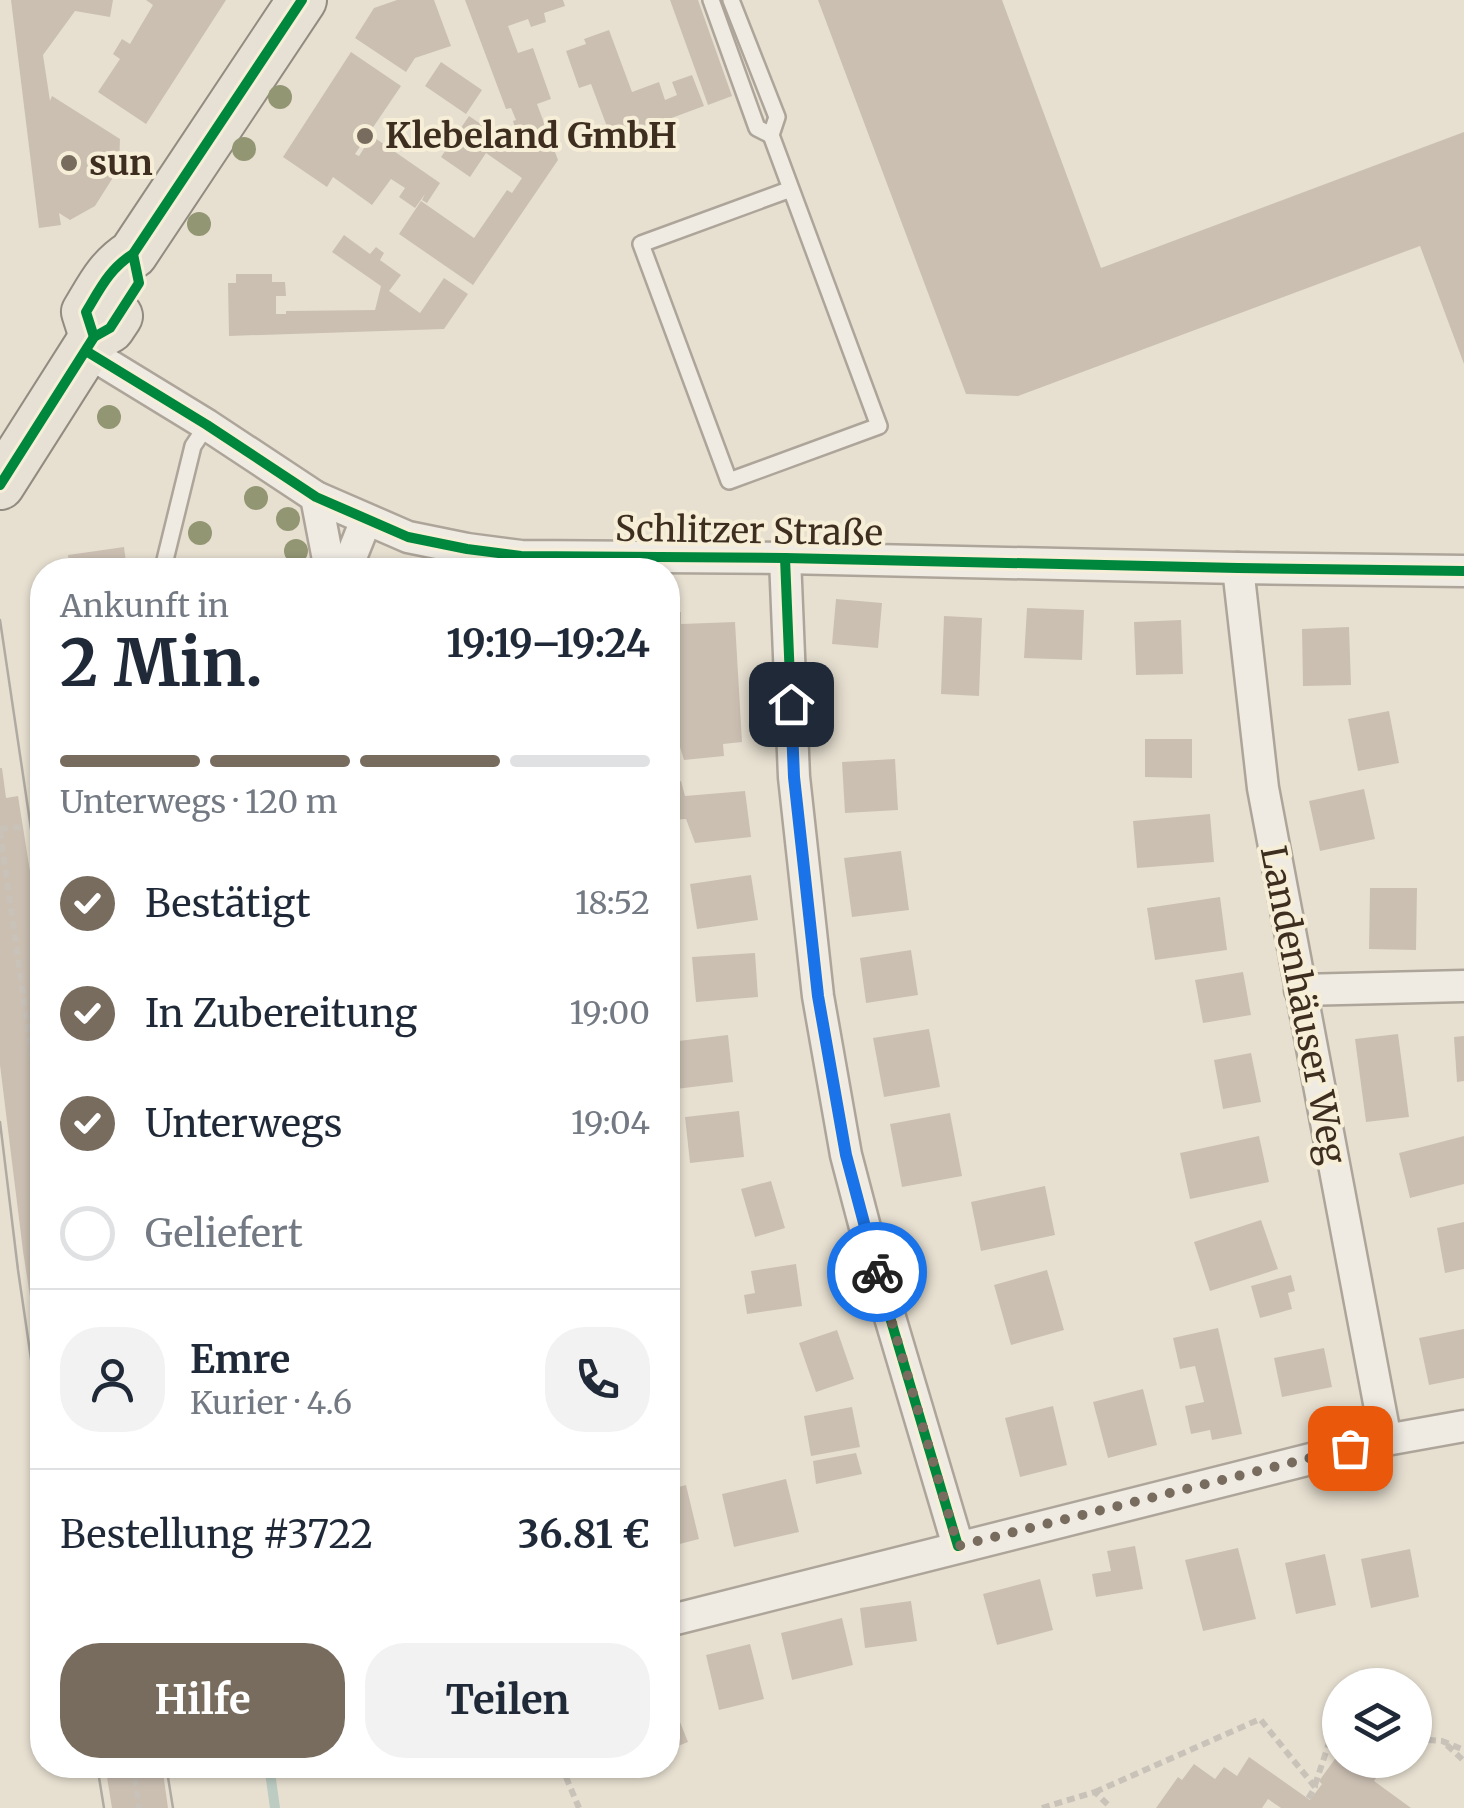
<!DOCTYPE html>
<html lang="de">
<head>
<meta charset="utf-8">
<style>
	:root { --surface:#fff; --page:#f2f2f3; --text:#1f2937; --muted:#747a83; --line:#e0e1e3; --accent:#786c5e }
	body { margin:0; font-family:Merriweather,serif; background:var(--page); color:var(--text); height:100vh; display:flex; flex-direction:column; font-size:38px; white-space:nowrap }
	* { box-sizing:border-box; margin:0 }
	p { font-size:32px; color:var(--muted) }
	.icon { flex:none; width:55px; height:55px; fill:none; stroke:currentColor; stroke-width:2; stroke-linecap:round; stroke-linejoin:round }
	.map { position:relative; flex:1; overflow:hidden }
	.details { position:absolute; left:30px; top:558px; width:650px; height:1220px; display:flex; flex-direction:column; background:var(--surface); border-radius:40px; box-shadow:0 2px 8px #0004 }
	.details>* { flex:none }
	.fabs { position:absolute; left:1322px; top:1668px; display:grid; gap:20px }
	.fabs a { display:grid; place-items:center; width:110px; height:110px; border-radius:50%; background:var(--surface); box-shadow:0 2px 8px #0004; font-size:50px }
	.pin { position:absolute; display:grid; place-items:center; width:85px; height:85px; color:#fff; margin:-42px; border-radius:20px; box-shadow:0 5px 15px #0006 }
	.courier { position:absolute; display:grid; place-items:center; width:100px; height:100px; margin:-50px; border:8px solid #1a73e8; border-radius:50%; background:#fff; color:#222; box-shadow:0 2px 12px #0007 }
	.head em { font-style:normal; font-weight:700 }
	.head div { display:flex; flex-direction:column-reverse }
	.head { display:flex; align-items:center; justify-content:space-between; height:170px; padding:0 30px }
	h1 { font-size:65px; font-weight:700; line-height:75px }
	.bar { display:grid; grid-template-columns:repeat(4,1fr); gap:15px 10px; align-content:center; height:120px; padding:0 30px }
	.bar i { height:12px; border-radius:8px; background:var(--line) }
	.bar .selected { background:var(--accent) }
	.bar p { grid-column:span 4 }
	.line { display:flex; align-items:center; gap:25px; padding:0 30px; border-top:2px solid var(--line) }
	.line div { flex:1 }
	.round { display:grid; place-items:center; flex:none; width:105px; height:105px; border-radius:40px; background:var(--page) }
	ol { padding:0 30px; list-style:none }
	li { display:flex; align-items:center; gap:30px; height:110px }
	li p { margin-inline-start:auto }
	li .icon { padding:10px; border-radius:50%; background:var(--accent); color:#fff; stroke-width:4 }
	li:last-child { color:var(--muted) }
	li i { width:55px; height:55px; border:5px solid var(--line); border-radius:50% }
	.primary-button { display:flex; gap:20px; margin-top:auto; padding:20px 30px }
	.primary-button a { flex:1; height:115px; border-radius:40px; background:var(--accent); color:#fff; font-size:40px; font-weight:700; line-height:115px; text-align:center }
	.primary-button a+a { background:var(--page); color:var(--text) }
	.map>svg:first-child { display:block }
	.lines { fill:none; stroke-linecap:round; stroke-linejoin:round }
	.stream { stroke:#bcccc2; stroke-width:10 }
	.building { fill:#cbbfb2 }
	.service-casing { stroke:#ada599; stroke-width:20 }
	.minor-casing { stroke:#ada599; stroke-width:35 }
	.primary-casing { stroke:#928b80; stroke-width:52 }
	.path { stroke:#c8c2b9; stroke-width:6; stroke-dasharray:8 5; stroke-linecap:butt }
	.service { stroke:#efebe3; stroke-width:15 }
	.minor { stroke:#efebe3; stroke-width:30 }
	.primary { stroke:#e6e1d4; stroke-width:48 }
	.tram { stroke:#afaaa2; stroke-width:2.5 }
	.cycleway-casing { stroke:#f7eed8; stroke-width:16 }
	.cycleway { stroke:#00873e; stroke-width:10 }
	.tree { fill:#929673 }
	.done { stroke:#786c5e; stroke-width:10; stroke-dasharray:0 18 }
	.route { stroke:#1a73e8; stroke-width:12 }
	.poi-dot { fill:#786c5e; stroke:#f7eed8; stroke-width:4 }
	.labels { text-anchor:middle; stroke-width:8; stroke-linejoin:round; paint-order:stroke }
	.poi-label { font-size:35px; font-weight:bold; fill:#3d2e20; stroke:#f7eed8; text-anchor:start }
	.street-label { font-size:35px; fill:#3d2e20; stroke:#f7eed8 }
</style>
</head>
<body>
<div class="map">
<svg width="1464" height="1808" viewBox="0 0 1464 1808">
	<rect width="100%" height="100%" fill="#e7e0d1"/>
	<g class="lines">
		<polyline class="stream" points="269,1765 275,1808"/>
	</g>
	<g class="building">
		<polygon points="11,0 113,0 110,17 75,11 43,55 50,101 52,96 120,139 119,168 95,206 70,220 59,213 61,225 39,228"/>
		<polygon points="146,0 226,0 146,124 98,92 120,59 113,54 122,39 130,44 153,5"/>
		<polygon points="397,0 434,0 451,46 415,58 406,72 355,38 374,8"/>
		<polygon points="465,0 563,0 565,6 544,13 546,22 531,27 528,19 508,26 518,53 533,48 551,99 537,104 558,160 473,285 399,234 421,201 474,238 507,190 512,193 522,178 486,153 470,177 441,157 469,116 506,141 515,128 513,121 516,120 511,108 506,109"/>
		<polygon points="670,0 698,0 732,96 708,105"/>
		<polygon points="818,0 1002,0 1101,268 1464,132 1464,364 1420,246 1018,396 966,394"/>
		<polygon points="609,30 632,92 659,82 665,100 677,95 672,82 692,75 704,106 612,140 591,84 579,88 566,51 586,44 584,39"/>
		<polygon points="351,52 401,86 355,154 359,156 372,136 440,183 427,203 422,200 425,194 415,208 399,197 405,188 391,179 372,205 333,177 327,187 283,157"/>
		<polygon points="441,62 482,90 466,114 425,86"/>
		<polygon points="344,235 370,254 376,247 384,253 380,260 401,275 389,291 420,313 444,278 468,294 444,329 229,336 228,283 236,283 236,274 272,274 272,282 285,282 286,296 276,296 276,314 286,314 286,311 375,310 381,286 332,252"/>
		<polygon points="124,547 127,570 70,570 68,555"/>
		<polygon points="836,599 882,603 878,648 832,644"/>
		<polygon points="1027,608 1084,610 1082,660 1024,658"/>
		<polygon points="681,612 681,624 735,622 742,742 723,744 724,756 684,760 680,747 668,747 668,677 679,676 677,650 668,650 668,613"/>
		<polygon points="944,616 982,618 979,696 941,694"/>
		<polygon points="1181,620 1183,674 1136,675 1134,622"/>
		<polygon points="1349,627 1351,685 1303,686 1302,629"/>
		<polygon points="1389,711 1399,763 1358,771 1348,719"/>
		<polygon points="1145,739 1192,739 1192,778 1145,777"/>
		<polygon points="895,759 898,810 845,813 842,762"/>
		<polygon points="0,768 2,768 6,798 18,796 42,947 42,1361 40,1361 23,1251 0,1065"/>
		<polygon points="681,781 685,796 745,791 751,837 695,843 686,819 668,820 668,784"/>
		<polygon points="1364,789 1375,839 1320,851 1309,801"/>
		<polygon points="1210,814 1214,862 1137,868 1133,821"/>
		<polygon points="901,851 909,910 852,917 844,858"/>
		<polygon points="751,875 758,920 697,929 690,884"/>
		<polygon points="1370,888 1417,888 1416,950 1369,949"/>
		<polygon points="1220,897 1227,950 1155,960 1147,908"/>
		<polygon points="911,950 918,995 866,1003 860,958"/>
		<polygon points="755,953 758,997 696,1002 692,957"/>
		<polygon points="1243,972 1251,1015 1203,1023 1195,980"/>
		<polygon points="929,1029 940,1087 884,1097 873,1038"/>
		<polygon points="1398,1034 1409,1117 1366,1122 1355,1039"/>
		<polygon points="728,1035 733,1082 676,1089 670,1042"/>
		<polygon points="1464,1036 1464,1081 1457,1082 1454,1037"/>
		<polygon points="1251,1053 1261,1102 1223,1109 1214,1060"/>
		<polygon points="739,1111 744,1157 690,1163 685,1117"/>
		<polygon points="950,1113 962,1176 902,1187 890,1124"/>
		<polygon points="1259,1136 1269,1182 1190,1199 1180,1153"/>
		<polygon points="1464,1136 1464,1184 1410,1198 1399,1153"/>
		<polygon points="771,1181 785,1228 755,1237 741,1189"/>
		<polygon points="1045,1186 1055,1235 981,1251 971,1202"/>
		<polygon points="1261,1220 1278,1269 1210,1291 1194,1242"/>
		<polygon points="1464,1222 1464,1269 1445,1273 1437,1228"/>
		<polygon points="796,1264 802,1306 747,1314 744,1295 755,1293 751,1271"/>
		<polygon points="1047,1270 1064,1330 1011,1345 994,1285"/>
		<polygon points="1291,1275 1295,1291 1288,1293 1292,1309 1260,1318 1251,1286"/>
		<polygon points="1218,1328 1242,1434 1212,1440 1210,1430 1191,1434 1185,1406 1204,1402 1195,1366 1180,1369 1173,1338"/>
		<polygon points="1464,1329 1464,1378 1429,1385 1419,1338"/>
		<polygon points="837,1330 854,1379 816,1392 799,1343"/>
		<polygon points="1324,1348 1332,1387 1282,1397 1274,1358"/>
		<polygon points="1143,1389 1157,1445 1108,1458 1093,1402"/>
		<polygon points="1053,1406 1067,1465 1020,1477 1005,1418"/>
		<polygon points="852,1407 860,1447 811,1456 804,1416"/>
		<polygon points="856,1453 862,1474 816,1484 813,1461"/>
		<polygon points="786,1479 799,1532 734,1547 722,1494"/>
		<polygon points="686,1485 699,1539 668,1547 668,1490"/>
		<polygon points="1135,1546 1143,1589 1096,1597 1092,1574 1111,1571 1107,1551"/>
		<polygon points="1238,1548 1256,1619 1203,1631 1185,1560"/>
		<polygon points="1410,1549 1419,1597 1371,1608 1361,1559"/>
		<polygon points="1325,1554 1336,1605 1296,1614 1285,1563"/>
		<polygon points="1040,1579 1053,1630 997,1645 983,1594"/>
		<polygon points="911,1601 917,1641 865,1648 860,1608"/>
		<polygon points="842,1618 853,1665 792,1680 781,1633"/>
		<polygon points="750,1644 764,1699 719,1710 706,1655"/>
		<polygon points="668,1692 688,1742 668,1750"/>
		<polygon points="1340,1752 1340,1760 1370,1760 1383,1768 1374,1781 1411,1808 1281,1808 1268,1799 1262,1808 1156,1808 1178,1777 1182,1780 1194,1764 1215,1779 1224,1767 1237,1776 1249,1757 1310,1800 1322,1784 1319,1781"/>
		<polygon points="105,1765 162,1765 168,1808 112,1808"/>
		<polygon points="410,1765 441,1765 441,1766 413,1775"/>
	</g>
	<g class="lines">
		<defs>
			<g id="service">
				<polyline points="711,0 757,128 771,135"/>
				<polyline points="731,0 777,117 771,135 879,426 729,481 641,244 791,189"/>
				<polyline points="165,560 193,446 207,425"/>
			</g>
			<g id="minor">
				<polyline points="86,351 207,425 316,497 408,537 467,549 521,556 785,558 1238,568 1464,571"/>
				<polyline points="316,497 330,570"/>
				<polyline points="785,558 794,777 818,996 846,1155 878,1277 958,1546"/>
				<polyline points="1238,568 1263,788 1386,1440"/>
				<polyline points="346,570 366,520"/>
				<polyline points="1300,990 1464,986"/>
				<polyline points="668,1621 1386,1440 1464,1426"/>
			</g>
			<g id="primary">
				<path d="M 94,337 L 86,312 C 100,289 109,269 133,254 L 302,0"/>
				<polyline points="0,485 94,337 110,328 118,316"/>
			</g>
		</defs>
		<use href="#service" class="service-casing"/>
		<use href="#minor" class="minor-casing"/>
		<use href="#primary" class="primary-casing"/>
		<g class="path">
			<polyline points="0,829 23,827"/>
			<polyline points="0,831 42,1129"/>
			<polyline points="1415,1739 1442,1741 1464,1750"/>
			<polyline points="1447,1745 1464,1761"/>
			<polyline points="133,1765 139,1808"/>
			<polyline points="561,1765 579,1808"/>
			<polyline points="1315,1785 1329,1743 1340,1738"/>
			<polyline points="1095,1792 1260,1719 1315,1787 1308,1799"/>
			<polyline points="1042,1808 1095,1792 1111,1808"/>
		</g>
		<use href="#service" class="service"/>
		<use href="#minor" class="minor"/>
		<use href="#primary" class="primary"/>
		<g class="tram">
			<polyline points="0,620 42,903"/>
			<polyline points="0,1122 18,1270 42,1434"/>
			<polyline points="97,1765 104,1808"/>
			<polyline points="166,1765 173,1808"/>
		</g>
		<defs>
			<g id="cycleway">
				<path d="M 94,337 L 86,312 C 100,289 109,269 133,254 L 302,0"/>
				<polyline points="86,351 207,425 316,497 408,537 467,549 521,556 785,558 1238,568 1464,571"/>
				<polyline points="0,485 94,337 110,328 139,283 133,254"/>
				<polyline points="785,558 794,777 818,996 846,1155 878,1277 958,1546"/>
			</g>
		</defs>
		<use href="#cycleway" class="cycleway-casing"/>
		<use href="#cycleway" class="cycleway"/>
	</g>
	<g class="tree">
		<circle cx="280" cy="97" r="12"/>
		<circle cx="244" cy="149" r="12"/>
		<circle cx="199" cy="224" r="12"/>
		<circle cx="109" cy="417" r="12"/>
		<circle cx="256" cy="498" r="12"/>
		<circle cx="288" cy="519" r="12"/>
		<circle cx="200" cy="533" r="12"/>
		<circle cx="296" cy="551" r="12"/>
	</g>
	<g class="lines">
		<polyline class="done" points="877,1272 958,1546 1350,1448"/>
		<polyline class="route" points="791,704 794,777 818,996 846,1155 877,1272"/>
	</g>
	<g class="poi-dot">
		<circle cx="365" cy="136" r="10"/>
		<circle cx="69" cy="163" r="10"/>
	</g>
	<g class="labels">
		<g class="poi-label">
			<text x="385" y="148">Klebeland GmbH</text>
			<text x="89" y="175">sun</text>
		</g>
		<g class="street-label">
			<text transform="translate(749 531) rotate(1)" y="12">Schlitzer Straße</text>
			<text transform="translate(1303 1005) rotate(79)" y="12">Landenhäuser Weg</text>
		</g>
	</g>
</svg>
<div class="fabs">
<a><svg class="icon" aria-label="layers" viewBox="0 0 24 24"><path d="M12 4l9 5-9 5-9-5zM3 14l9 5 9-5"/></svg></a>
</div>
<div class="pin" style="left:1350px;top:1448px;background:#ea580c"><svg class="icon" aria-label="bag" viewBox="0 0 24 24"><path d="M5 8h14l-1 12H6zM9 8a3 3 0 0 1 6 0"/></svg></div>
<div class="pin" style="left:791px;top:704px;background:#1f2937"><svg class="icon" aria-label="home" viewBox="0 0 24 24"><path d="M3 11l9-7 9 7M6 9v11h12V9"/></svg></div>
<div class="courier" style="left:877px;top:1272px"><svg class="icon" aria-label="bike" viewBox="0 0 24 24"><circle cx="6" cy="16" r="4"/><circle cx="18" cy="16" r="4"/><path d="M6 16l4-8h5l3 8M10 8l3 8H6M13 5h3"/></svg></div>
<section class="details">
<div class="head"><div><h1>2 Min.</h1><p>Ankunft in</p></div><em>19:19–19:24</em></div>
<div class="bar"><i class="selected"></i><i class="selected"></i><i class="selected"></i><i></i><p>Unterwegs · 120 m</p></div>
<ol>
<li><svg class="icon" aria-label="check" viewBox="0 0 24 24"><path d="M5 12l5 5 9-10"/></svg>Bestätigt<p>18:52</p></li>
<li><svg class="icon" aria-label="check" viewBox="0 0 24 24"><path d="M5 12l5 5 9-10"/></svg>In Zubereitung<p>19:00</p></li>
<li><svg class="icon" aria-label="check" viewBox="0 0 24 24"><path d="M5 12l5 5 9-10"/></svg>Unterwegs<p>19:04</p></li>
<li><i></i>Geliefert</li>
</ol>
<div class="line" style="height:180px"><a class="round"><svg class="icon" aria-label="person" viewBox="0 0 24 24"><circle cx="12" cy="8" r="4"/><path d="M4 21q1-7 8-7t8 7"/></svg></a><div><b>Emre</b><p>Kurier · 4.6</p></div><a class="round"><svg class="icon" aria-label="phone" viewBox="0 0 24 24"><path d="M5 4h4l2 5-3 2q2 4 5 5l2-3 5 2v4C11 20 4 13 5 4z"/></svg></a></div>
<div class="line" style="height:130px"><div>Bestellung #3722</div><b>36.81 €</b></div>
<div class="primary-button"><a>Hilfe</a><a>Teilen</a></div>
</section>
</div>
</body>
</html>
